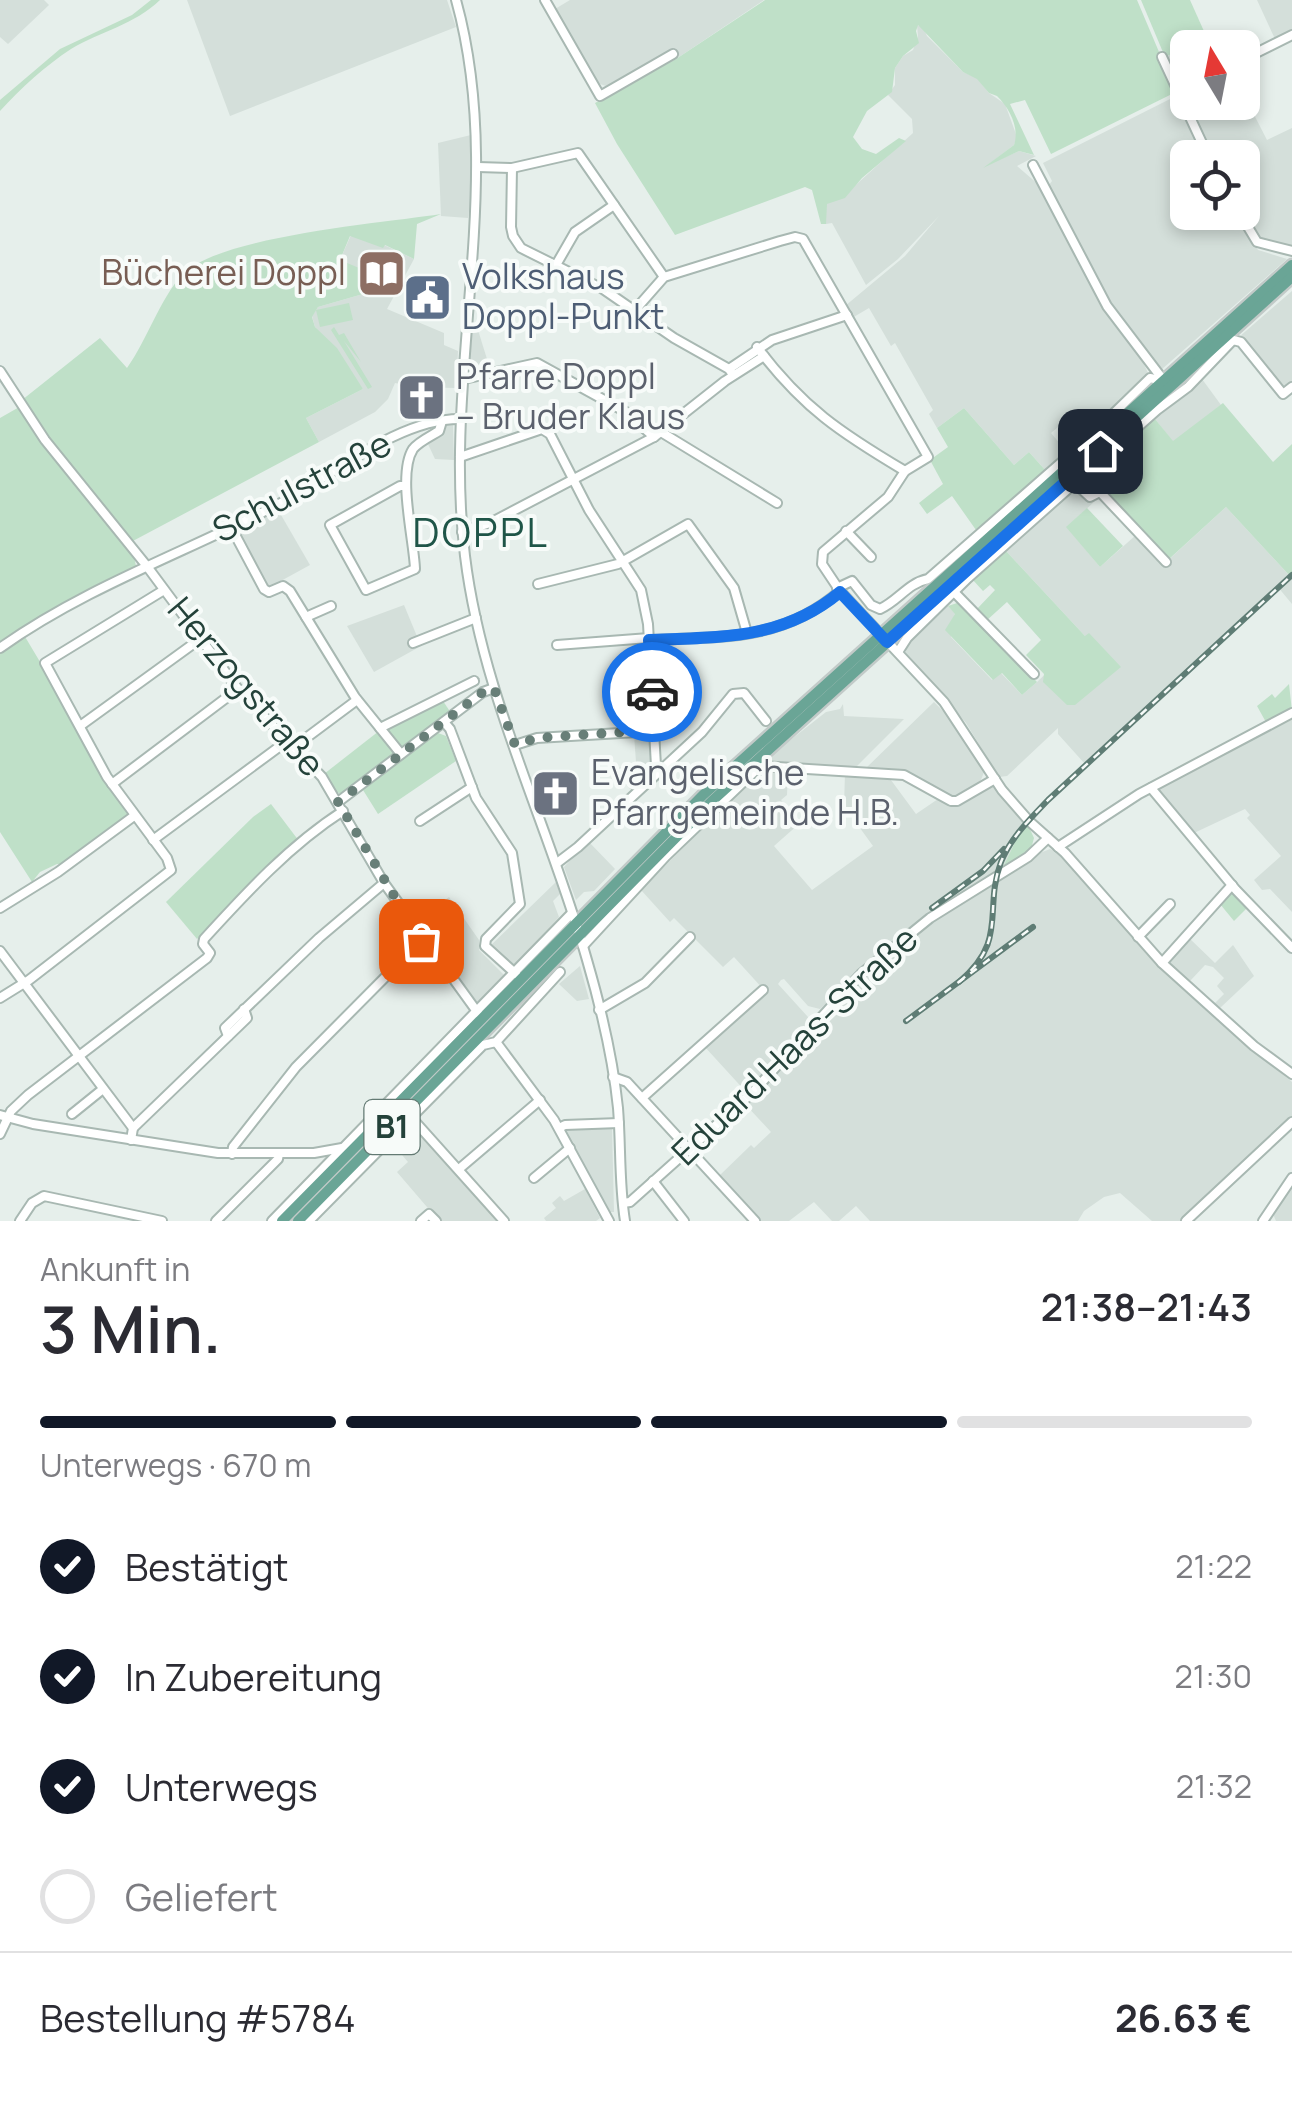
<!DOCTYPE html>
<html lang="de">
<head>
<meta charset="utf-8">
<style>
	:root { --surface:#fff; --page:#f2f2f3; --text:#2b2b33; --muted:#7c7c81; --line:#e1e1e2; --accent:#111827 }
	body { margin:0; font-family:Manrope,sans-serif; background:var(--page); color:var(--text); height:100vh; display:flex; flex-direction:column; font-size:38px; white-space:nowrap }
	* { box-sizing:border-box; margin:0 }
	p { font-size:32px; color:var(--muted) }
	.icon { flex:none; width:55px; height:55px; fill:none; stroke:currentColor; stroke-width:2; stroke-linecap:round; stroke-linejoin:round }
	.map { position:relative; height:1221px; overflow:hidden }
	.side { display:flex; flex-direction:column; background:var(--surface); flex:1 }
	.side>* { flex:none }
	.needle { width:65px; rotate:350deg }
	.tools { position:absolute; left:1170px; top:30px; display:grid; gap:20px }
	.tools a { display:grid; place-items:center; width:90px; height:90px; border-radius:15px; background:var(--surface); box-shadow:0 5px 15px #0003; font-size:50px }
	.pin { position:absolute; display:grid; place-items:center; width:85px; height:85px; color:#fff; margin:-42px; border-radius:20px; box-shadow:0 5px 15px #0006 }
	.courier { position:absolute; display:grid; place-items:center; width:100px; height:100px; margin:-50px; border:8px solid #1a73e8; border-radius:50%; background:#fff; color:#222; box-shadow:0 2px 12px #0007 }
	.overview em { font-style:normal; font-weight:600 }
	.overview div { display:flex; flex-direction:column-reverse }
	.overview { display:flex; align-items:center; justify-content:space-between; height:170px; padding:0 40px }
	h1 { font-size:65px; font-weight:600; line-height:75px }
	.bar { display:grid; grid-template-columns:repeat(4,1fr); gap:15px 10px; align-content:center; height:120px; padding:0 40px }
	.bar i { height:12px; border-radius:8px; background:var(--line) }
	.bar .on { background:var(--accent) }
	.bar p { grid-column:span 4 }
	.line { display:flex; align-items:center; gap:25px; padding:0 40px; border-top:2px solid var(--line) }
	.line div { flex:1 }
	ol { padding:0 40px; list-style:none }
	li { display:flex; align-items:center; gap:30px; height:110px }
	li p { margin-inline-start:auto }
	li .icon { padding:10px; border-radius:50%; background:var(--accent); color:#fff; stroke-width:4 }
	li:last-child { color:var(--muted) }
	li i { width:55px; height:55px; border:5px solid var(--line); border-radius:50% }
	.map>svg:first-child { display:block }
	.built { fill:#d4dfda }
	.green { fill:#bfe0c8 }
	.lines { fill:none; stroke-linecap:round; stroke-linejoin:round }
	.minor-casing { stroke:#a8b8b2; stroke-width:12 }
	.major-casing { stroke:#c2cac8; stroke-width:15 }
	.minor { stroke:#fff; stroke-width:8 }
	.major { stroke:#6aa596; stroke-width:10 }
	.rail-casing { stroke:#5f7d75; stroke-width:6 }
	.rail { stroke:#f7fbf9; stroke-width:2.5; stroke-dasharray:8; stroke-linecap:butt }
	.done { stroke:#687f78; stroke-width:10; stroke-dasharray:0 18 }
	.route { stroke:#1a73e8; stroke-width:12 }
	.labels { text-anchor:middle; stroke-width:8; stroke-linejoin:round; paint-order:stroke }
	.shield { fill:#f7fbf9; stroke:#637a73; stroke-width:2.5 }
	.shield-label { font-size:32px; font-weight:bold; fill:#24423a }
	.education-label { font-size:35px; fill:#785e54; stroke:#f7fbf9; text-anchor:end }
	.service-label { font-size:35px; fill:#4e5e75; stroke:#f7fbf9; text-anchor:start }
	.worship-label { font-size:35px; fill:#5b616d; stroke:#f7fbf9; text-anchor:start }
	.street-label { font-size:35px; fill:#24423a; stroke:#f7fbf9 }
	.quarter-label { font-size:40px; letter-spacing:2.5px; fill:#1f5548; stroke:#f7fbf9 }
</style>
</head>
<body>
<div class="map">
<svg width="1292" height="1221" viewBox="0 0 1292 1221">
	<rect width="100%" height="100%" fill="#e6efeb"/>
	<g class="built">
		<polygon points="0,0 44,0 49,5 8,44 0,37"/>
		<polygon points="187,0 447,0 456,27 230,116"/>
		<polygon points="570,0 764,0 676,59 671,52 606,86 597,83 555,9"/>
		<polygon points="1257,0 1292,0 1292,31 1275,39"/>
		<polygon points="917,25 923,27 927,36 963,72 977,78 989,93 1005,104 1017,137 1014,145 989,164 1019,151 1036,156 1017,166 1039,185 1104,309 1141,358 1148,373 1080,441 1064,422 1051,433 1067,452 1046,471 1029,452 1014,465 964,408 937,428 929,414 933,410 895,343 891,346 869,308 852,318 845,306 905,256 939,216 898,259 866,285 832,223 826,224 826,204 848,192 913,133 912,119 888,95 895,85 895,68 903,56 913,50 918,37"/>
		<polygon points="1224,31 1229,47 1188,48 1187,84 1178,85 1165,57"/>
		<polygon points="1176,96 1205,157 1188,158 1188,212 1235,213 1258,250 1287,259 1161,370 1109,299 1049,185 1052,181 1043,163"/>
		<polygon points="1188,103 1219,103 1225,114 1248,103 1267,140 1292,128 1292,246 1259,239 1243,212 1242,158 1214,157"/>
		<polygon points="471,135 471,196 468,218 441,216 438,143"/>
		<polygon points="351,235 384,245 414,259 387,309 444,333 444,345 458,351 456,388 414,387 395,383 388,399 375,412 319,442 306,418 363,389 315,327 312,316 318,307 363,294 340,260"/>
		<polygon points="1292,291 1292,384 1281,386 1239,337"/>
		<polygon points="478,330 491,372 469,375 472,332"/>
		<polygon points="1202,379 1221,405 1173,442 1155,419"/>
		<polygon points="453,424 454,460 435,459 427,442 446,425"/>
		<polygon points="1075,489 1085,498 1095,501 1067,527 1100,567 1136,535 1164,564 1226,507 1288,574 1292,572 1292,604 1277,586 1085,764 1058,734 1058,728 1007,776 999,777 966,723 906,653 905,646 948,606 955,613 951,637 992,680 1001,673 1022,695 1037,682 1085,636 1006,551"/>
		<polygon points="277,508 310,565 268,588 237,530"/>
		<polygon points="404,605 421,646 374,672 347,626"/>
		<polygon points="934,702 955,723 985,770 980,782 952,797 911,773 864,770"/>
		<polygon points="843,704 844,716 904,719 854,769 772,763 770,758 779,749 826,712 840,709"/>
		<polygon points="1292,716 1292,912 1270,889 1262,890 1254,880 1281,856 1247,818 1250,815 1245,809 1194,833 1159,793 1158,787"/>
		<polygon points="634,734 652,734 654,772 633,792 612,770 636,762"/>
		<polygon points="762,768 788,771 787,795 781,800 800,823 774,846 812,890 873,846 844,806 845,773 888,776 916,814 938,799 949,807 958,806 987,788 993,787 1028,825 1017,838 1002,869 897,938 820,1009 808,1006 784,979 781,980 778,984 808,1017 809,1022 747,1093 704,1046 765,991 734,957 723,967 674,918 670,922 641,890"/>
		<polygon points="588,841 615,869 594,891 584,892 576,900 564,867"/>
		<polygon points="1050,849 1059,852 1150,955 1179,984 1292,1082 1292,1119 1181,1221 1152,1221 1120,1193 1104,1197 1084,1211 1078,1221 870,1221 856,1206 839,1221 832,1221 814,1202 789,1221 759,1221 718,1177 751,1145 754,1148 771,1132 745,1104 849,991 886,957 943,914 1040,853"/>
		<polygon points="556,882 560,894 553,901 559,917 514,967 488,948"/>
		<polygon points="449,897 479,940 479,950 505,976 478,1003 416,922"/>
		<polygon points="1189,938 1215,963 1233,945 1254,976 1220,1008 1215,1003 1224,994 1217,986 1224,978 1213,967 1205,965 1190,981 1169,962"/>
		<polygon points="580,966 589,999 577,1001 559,984"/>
		<polygon points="567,1126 612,1126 614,1212 608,1212 564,1129"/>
		<polygon points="411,1128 418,1131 499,1221 439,1221 397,1172 408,1162 392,1143"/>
		<polygon points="1292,1185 1292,1221 1276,1221 1273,1214"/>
		<polygon points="585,1189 600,1218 596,1221 546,1221 544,1218 556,1208 552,1203 560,1196 564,1201"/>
	</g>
	<g class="green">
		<path d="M 151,0 L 160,0 C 134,25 101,31 71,49 C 45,66 21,88 0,111 L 0,100 L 60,49 L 132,15 Z"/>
		<path d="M 765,0 L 1137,0 L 1176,92 L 1051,154 L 1025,100 L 1010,104 L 1034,155 L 1019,151 L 983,168 L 1014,145 C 1020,127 1009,108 997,96 L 989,93 L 977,79 L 963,72 L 918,25 L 916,31 L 919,43 L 903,56 L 895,68 L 892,92 L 867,111 L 853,137 L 862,149 L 876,154 L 899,138 L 906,141 L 862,178 L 845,198 L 827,204 L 826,224 L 821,224 L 812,190 L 805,187 L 675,235 L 617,144 L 595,103 L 676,59 Z"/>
		<polygon points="1141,0 1190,0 1207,38 1165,57"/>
		<path d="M 441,214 L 417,224 L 414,259 L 385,245 L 383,248 L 350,236 L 340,260 L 371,273 L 363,294 L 318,307 L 312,317 L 315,327 L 337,348 L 363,389 L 306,418 L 319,442 L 131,542 L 136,566 L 50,611 L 21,630 L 129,811 L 127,818 L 64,865 L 57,864 L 40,872 L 32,882 L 0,832 L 0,418 L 21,406 L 47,439 L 22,400 L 100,338 L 127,368 C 147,340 160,299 182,275 C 218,236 384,223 441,214 Z"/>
		<polygon points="349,303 353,320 320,327 316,310"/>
		<polygon points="334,327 339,335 344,333 361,362 344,341 372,387 368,389 331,330"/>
		<polygon points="1223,403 1273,462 1292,444 1292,572 1289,575 1226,507 1168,560 1106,492 1129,471 1132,474 1136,471 1119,450 1155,419 1173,441"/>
		<polygon points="964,408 1014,465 1029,452 1046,471 976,530 952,496 927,514 919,503 943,484 930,460 948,447 937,428"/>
		<polygon points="1087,508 1123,546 1100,567 1066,527"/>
		<polygon points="1006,551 1085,636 1089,633 1121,667 1075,705 1067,705 1043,682 1044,674 1026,655 1041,640 1007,602 986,621 976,610 995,590 990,585 983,591 972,579"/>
		<polygon points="957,603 966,606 1037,682 1022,695 1002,673 993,680 945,630 955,614 948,606"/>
		<polygon points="1289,684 1292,711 1267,724 1257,706 1272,694 1275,698"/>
		<polygon points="443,701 451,713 405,747 400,748 385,731 386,726"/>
		<polygon points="379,731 393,749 393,755 342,794 336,792 324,774"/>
		<polygon points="438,733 446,736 456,761 378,814 363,790"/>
		<polygon points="271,804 299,841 197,939 166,902 253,817"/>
		<polygon points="1028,825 1034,838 1031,849 1002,869 1017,838"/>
		<polygon points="1232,892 1248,907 1234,921 1220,904"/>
	</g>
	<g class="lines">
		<defs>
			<g id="minor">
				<path d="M 456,0 C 507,184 442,369 465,556 C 482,696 549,825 587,960 C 601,1008 613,1059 618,1108 C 621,1145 619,1184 625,1221"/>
				<polyline points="545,0 600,96 673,54"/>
				<polyline points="1162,57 1209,158"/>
				<polyline points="1242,60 1292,35"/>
				<polyline points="1033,165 1107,306 1164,381"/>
				<polyline points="478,167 512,168 578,153 664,277"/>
				<polyline points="512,168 511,227 513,236 521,248 603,289 674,338 729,369 733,375"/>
				<polyline points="1239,212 1257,242 1292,251"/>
				<polyline points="556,265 575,232 614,205"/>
				<polyline points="635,310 664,277 780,241 795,237 803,239 928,457 905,471"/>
				<path d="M 757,347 C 803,408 841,433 905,471 L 888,497 L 823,552 L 822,564 L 840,591 L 944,702 L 1002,790 L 1029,821 L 1065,853 L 1162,963 L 1254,1046 L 1292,1074"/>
				<polyline points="729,369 772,340 847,315"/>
				<polyline points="0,371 45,440 146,565 238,689 322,777 384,883 478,1013"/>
				<polyline points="464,379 537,363 626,412 654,437"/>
				<polyline points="661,432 777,503"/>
				<polyline points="460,457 542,429 550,434 589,510 641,590 648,624 656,766 661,770"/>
				<polyline points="1084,475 1166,562"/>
				<polyline points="1075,483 1090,497 1100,492"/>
				<path d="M 406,486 L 400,486 L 330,525 L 366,590 L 415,569 C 414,540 397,474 413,449 C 418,442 431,436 439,431 L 442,421"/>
				<polyline points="231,527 264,589 269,592 283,586 290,591 355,697 401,754"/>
				<polyline points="846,531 871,557"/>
				<polyline points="462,532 490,523 654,437 725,381 764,356"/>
				<polyline points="538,584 618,564 688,524 734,588 747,633"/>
				<path d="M 837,588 L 852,581 L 871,605 L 880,609 C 898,601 908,583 928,579 L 1080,446 L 1150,378 L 1164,381"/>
				<polyline points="955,593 1034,674"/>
				<polyline points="306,617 331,606"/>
				<path d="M 649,640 C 721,637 783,641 840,591"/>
				<polyline points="413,643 476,618"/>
				<polyline points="557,645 649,638"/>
				<path d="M 0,648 C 86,587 184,553 277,505 C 331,477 398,418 461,419"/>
				<polyline points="898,652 907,638 968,578 1157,410 1188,387 1233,340 1241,342 1283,394 1292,387"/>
				<polyline points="444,722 450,729 476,798 512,853 520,904 486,939 485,946 516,974"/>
				<polyline points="80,726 200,639"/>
				<polyline points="380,728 474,681"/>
				<polyline points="515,745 537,738 654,731"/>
				<polyline points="294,747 357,700"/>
				<polyline points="112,784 238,689"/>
				<polyline points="1151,788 1236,890 1292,948"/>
				<polyline points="338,802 483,692 494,688"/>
				<polyline points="420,821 472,787"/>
				<polyline points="153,840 287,741"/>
				<polyline points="1058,847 1139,794 1292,713"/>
				<polyline points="557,863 578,847 702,732 733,694 744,693 766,721"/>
				<polyline points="0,908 58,872 134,816"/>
				<polyline points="1138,937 1170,904"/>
				<polyline points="583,946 666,856 760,766 904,775 951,801 957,801 995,779"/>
				<polyline points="0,951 133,1128 131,1140"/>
				<polyline points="1162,963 1232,885"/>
				<polyline points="0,998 29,980 171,870 167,858 107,777 45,663 164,590"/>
				<polyline points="599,1010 645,983 690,937"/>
				<polyline points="228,1036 225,1028 319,938 384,883"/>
				<polyline points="496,1042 554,1120 609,1221"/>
				<polyline points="613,1077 627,1082 755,1221"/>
				<polyline points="642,1098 763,990"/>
				<polyline points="72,1114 103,1089"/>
				<polyline points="0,1115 33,1124 218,1153 314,1153 342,1148"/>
				<polyline points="410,1116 504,1221"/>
				<polyline points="133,1128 247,1018 244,1009"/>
				<polyline points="559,1128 565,1125 619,1123"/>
				<path d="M 0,1134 L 11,1111 L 28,1095 L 207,958 L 210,953 L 203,944 L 204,939 C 246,893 290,845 343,811"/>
				<polyline points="232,1154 233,1147 296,1067 423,939"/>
				<polyline points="459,1169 540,1100"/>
				<polyline points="534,1178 570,1148"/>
				<polyline points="653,1181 684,1221"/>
				<polyline points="623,1203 630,1202 752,1093 861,974 930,918 1028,857 1048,838"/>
				<polyline points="20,1221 32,1203 44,1196 162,1221"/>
				<polyline points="216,1221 278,1159 279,1154"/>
				<polyline points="272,1221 572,913"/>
				<polyline points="309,1221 483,1045 496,1042 560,972"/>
				<polyline points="421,1221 429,1214 436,1221"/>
				<polyline points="1186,1221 1292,1122"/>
				<polyline points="1263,1221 1292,1178"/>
			</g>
			<g id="major">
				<polyline points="282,1221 703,795 1292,265"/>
				<polyline points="298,1221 712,801 1292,277"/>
			</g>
		</defs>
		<use href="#minor" class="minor-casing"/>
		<use href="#major" class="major-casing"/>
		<use href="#minor" class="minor"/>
		<use href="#major" class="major"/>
		<defs>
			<g id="rail">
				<polyline points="932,908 983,871 1004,849"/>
				<path d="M 959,982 C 1009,940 983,910 1001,862 C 1011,837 1031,818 1048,800 L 1292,575"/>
				<polyline points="906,1021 1033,927"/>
			</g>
		</defs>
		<use href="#rail" class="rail-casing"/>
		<use href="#rail" class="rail"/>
	</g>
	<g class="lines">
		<polyline class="done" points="421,941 338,802 483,692 494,688 515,745 537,738 654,730 652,692"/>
		<path class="route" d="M 652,692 L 649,640 C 720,637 783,640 840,592 L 887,642 L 1100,451"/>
	</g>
	<defs>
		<symbol id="library-square" viewBox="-11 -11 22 22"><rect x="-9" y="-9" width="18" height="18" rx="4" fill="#8d6e63" stroke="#f7fbf9"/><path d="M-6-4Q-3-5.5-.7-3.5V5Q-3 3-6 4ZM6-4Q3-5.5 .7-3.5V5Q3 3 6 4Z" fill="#fff"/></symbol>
		<symbol id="civic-square" viewBox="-11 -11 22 22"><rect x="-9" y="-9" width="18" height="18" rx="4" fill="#5c6f8a" stroke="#f7fbf9"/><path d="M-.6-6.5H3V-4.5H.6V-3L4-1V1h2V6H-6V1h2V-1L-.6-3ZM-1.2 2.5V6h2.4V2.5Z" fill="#fff"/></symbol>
		<symbol id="church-square" viewBox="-11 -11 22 22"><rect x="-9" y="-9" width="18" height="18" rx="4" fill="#6b7280" stroke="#f7fbf9"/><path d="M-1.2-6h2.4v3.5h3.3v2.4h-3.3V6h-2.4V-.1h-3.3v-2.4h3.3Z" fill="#fff"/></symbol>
	</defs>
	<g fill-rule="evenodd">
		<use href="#library-square" x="354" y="246" width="55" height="55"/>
		<use href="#civic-square" x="400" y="270" width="55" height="55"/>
		<use href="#church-square" x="394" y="370" width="55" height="55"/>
		<use href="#church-square" x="528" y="766" width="55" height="55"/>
	</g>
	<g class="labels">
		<rect class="shield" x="364.5" y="1100" width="55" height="54" rx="8"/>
		<g class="shield-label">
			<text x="392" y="1138">B1</text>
		</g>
		<g class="education-label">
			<text x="346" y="285">Bücherei Doppl</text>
		</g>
		<g class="service-label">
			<text x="462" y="289">Volkshaus<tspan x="462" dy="40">Doppl-Punkt</tspan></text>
		</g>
		<g class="worship-label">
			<text x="456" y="389">Pfarre Doppl<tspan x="456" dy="40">– Bruder Klaus</tspan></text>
			<text x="591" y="785">Evangelische<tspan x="591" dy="40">Pfarrgemeinde H.B.</tspan></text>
		</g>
		<g class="street-label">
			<text transform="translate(302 487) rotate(-28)" y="12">Schulstraße</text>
			<text transform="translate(246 687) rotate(50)" y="12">Herzogstraße</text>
			<text transform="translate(795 1046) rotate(-44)" y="12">Eduard Haas-Straße</text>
		</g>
		<g class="quarter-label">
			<text x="481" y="547">DOPPL</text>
		</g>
	</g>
</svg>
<div class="tools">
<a><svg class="needle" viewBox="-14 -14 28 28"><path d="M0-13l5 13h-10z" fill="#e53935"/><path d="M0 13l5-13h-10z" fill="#7c7c81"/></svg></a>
<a><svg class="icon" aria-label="locate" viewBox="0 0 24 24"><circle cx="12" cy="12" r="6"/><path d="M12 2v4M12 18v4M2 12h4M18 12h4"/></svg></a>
</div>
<div class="pin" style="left:421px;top:941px;background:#ea580c"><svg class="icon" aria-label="bag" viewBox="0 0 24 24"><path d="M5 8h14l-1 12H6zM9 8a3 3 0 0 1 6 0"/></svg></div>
<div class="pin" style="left:1100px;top:451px;background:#1f2937"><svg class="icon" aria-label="home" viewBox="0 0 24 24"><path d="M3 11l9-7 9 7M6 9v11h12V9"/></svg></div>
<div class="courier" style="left:652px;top:692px"><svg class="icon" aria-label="car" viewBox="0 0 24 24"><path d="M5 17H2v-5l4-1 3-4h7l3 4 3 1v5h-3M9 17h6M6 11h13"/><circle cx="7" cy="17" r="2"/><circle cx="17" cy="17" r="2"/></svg></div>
</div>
<section class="side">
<div class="overview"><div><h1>3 Min.</h1><p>Ankunft in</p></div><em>21:38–21:43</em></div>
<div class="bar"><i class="on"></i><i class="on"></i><i class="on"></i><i></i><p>Unterwegs · 670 m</p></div>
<ol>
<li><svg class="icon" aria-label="check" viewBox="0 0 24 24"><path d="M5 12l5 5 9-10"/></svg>Bestätigt<p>21:22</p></li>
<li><svg class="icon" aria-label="check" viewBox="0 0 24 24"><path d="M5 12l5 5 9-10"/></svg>In Zubereitung<p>21:30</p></li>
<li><svg class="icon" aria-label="check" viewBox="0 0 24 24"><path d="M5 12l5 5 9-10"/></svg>Unterwegs<p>21:32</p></li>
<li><i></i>Geliefert</li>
</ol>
<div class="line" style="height:130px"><div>Bestellung #5784</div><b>26.63 €</b></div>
</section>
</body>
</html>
